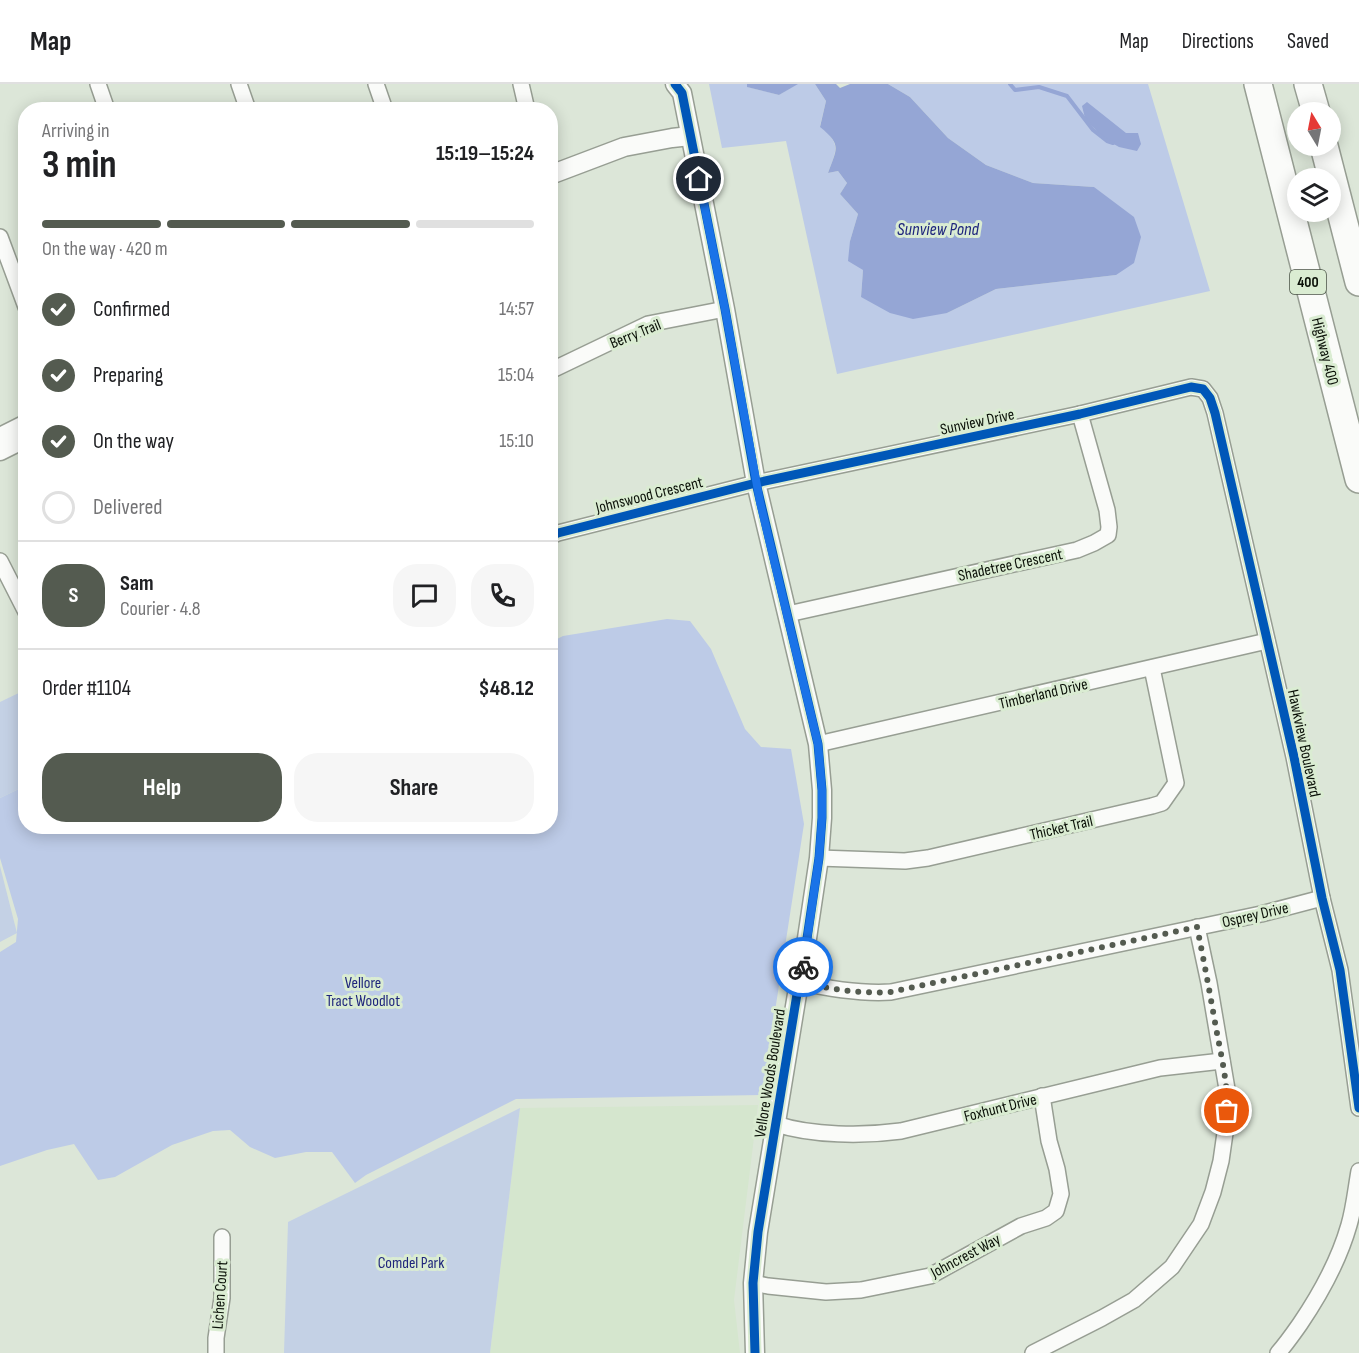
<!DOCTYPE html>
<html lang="en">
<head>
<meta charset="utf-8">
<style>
	:root { --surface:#fff; --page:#f6f6f6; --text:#202124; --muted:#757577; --line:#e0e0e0; --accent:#545b50 }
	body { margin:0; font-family:"Sofia Sans Condensed",sans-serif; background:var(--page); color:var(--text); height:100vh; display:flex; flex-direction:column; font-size:22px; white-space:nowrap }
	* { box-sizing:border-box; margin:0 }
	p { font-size:20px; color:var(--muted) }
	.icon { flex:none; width:33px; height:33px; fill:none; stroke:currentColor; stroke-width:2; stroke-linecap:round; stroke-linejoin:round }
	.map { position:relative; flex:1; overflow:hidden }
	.drawer { position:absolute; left:18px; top:18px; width:540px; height:732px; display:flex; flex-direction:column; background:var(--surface); border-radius:24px; box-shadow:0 3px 15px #0003 }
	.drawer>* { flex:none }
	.needle { width:39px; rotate:350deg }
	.fabs { position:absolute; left:1287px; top:18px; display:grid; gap:12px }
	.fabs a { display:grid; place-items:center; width:54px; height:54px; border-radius:50%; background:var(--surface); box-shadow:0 3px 15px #0003; font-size:30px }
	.pin { position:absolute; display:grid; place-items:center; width:51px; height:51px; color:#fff; margin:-26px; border:3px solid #fff; border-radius:50%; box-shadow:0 2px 6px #0007 }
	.courier { position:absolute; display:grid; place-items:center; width:60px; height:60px; margin:-30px; border:4px solid #1a73e8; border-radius:50%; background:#fff; color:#222; box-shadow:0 2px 8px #0007 }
	.summary em { font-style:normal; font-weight:700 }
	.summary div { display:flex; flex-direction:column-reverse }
	.summary { display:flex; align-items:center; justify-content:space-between; height:102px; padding:0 24px }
	h1 { font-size:39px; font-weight:700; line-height:45px }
	.bar { display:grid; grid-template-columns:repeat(4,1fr); gap:9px 6px; align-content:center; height:72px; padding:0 24px }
	.bar i { height:8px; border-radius:4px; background:var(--line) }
	.bar .active { background:var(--accent) }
	.bar p { grid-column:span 4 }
	.line { display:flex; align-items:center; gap:15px; padding:0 24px; border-top:2px solid var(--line) }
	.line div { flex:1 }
	.round { display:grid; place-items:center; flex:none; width:63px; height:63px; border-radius:24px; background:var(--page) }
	ol { padding:0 24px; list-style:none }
	li { display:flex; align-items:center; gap:18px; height:66px }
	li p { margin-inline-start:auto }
	li .icon { padding:6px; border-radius:50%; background:var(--accent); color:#fff; stroke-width:4 }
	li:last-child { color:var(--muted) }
	li i { width:33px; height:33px; border:3px solid var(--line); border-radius:50% }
	.button { display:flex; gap:12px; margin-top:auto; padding:12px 24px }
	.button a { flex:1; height:69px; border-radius:24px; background:var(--accent); color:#fff; font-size:24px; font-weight:700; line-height:69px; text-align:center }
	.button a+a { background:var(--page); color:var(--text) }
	header { display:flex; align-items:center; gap:36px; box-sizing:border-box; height:84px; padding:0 30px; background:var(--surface); border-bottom:2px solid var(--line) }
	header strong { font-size:28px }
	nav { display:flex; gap:33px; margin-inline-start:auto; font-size:21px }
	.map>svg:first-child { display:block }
	.built { fill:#d5e6ce }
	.green { fill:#c4d1e5 }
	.forest { fill:#bdcbe7 }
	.water { fill:#95a6d5 }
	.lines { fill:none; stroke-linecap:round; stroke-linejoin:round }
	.stream { stroke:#95a6d5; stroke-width:4 }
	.minor-casing { stroke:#979e93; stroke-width:18 }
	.tertiary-casing { stroke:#979e93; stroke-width:21 }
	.motorway-casing { stroke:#979e93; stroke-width:30 }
	.minor { stroke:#fafbf9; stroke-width:15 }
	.tertiary { stroke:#fafbf9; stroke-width:18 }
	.motorway { stroke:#fafbf9; stroke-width:27 }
	.cycleway-casing { stroke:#daecd2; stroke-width:13 }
	.cycleway { stroke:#0057b8; stroke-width:9 }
	.done { stroke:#545b50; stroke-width:6; stroke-dasharray:0 10.8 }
	.route { stroke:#1a73e8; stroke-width:8 }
	.labels { text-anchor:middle; stroke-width:6; stroke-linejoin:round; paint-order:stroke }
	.shield { fill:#daecd2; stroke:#485244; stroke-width:1.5 }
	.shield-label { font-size:15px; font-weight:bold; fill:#0a1007 }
	.street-label { font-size:16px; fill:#0a1007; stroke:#daecd2 }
	.park-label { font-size:16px; fill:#1f267c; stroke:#daecd2 }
	.water-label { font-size:18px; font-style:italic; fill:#1f267d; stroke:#daecd2 }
</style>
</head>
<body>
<header>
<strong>Map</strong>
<nav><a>Map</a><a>Directions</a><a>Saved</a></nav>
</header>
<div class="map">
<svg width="1359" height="1269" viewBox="0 0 1359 1269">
	<rect width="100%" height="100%" fill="#dce6d8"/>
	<polygon class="built" points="758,1021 734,1216 740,1269 490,1269 520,1024"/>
	<g class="green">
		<polygon points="25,606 25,702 0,714 0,618"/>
		<polygon points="0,782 17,849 0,858"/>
		<polygon points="520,1024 490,1269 284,1269 288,1138"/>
	</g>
	<g class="forest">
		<path d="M 709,0 L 747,0 L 748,3 L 779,11 L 796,0 L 815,0 L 826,17 L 820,42 C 841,61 837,64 828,89 L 838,87 L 847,99 L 840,110 L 858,130 L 850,157 L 863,186 L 861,213 L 947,229 L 996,205 L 1116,191 L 1094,103 L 1033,99 L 986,81 L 948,54 L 910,13 L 888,0 L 1148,0 L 1210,207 L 837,290 L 786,57 L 722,64 Z"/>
		<polygon points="667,535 690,537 711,565 745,645 761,663 791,665 804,740 762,1011 516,1015 366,1091 355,1099 332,1068 306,1068 275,1074 250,1063 230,1046 213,1047 172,1061 115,1093 98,1096 74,1060 47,1066 0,1082 0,868 16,858 18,835 0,774 0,714 25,702 26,742 550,742 551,558 563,552"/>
	</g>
	<g class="water">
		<polygon points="747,0 798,0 779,11 747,3"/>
		<path d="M 815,0 L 836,0 L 840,4 L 850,0 L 888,0 L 910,13 L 948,54 L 986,81 L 1033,99 L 1094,103 L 1134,133 L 1141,153 L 1134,179 L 1116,191 L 996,205 L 947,229 L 913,235 L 890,229 L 861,213 L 863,186 L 848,177 L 850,157 L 858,130 L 840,110 L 847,99 L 838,87 L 828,89 C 837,64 842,61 820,43 L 826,17 Z"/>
		<polygon points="1087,18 1126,49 1138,49 1141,60 1137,67 1119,63 1103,54 1085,34 1082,22"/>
	</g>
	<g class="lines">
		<polyline class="stream" points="1010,0 1015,6 1039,3 1067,12 1093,46 1107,57 1113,59"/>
		<defs>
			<g id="minor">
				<polyline points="98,0 107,26"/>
				<polyline points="239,0 248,26"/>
				<polyline points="376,0 385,26"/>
				<polyline points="521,0 527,26"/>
				<polyline points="0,153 26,223"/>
				<polyline points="550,287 648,240 725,225"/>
				<polyline points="550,452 558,449 756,399 1080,330 1191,303 1203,305 1210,314 1215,329 1294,673 1322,814 1340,886 1359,1024"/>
				<polyline points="0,477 26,528"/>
				<polyline points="788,530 1077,466 1094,459 1108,451 1109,443 1107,426 1080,330"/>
				<polyline points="818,660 1267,557"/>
				<polyline points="819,774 905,777 928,774 1152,722 1162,719 1176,699 1152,584"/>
				<path d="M 799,898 C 830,905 860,910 891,908 L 1261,830 L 1322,814"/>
				<path d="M 776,1040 C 812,1052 864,1052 901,1047 L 1160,984 L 1222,977"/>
				<polyline points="753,1199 768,1202 826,1208 861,1206 930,1192 1021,1142 1046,1134 1056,1127 1061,1110 1057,1085 1049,1057 1042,1012"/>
				<polyline points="216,1269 216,1254 222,1214 222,1153"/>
				<polyline points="1033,1269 1102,1234 1134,1216 1172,1183 1201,1140 1213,1108 1221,1077 1226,1042 1228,1011 1209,899 1197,843"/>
				<path d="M 1278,1269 C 1286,1260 1293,1250 1300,1240 C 1321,1209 1339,1176 1349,1141 C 1354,1124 1356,1104 1359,1087"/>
			</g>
			<g id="tertiary">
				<polyline points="675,0 682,9 725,225 756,399 818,660 822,706 822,734 819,774 803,881 799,898 758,1148 753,1199 755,1269"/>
				<polyline points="550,91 624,63 672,54 690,52"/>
				<polyline points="0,353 26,340"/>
				<polyline points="0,367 26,354"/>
			</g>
			<g id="motorway">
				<polyline points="1258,0 1359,395"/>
				<polyline points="1308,0 1316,28"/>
				<polyline points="1324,62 1359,198"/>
			</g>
		</defs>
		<use href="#minor" class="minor-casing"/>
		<use href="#tertiary" class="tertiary-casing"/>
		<use href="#motorway" class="motorway-casing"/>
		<use href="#minor" class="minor"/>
		<use href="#tertiary" class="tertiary"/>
		<use href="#motorway" class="motorway"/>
		<defs>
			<g id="cycleway">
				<polyline points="675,0 682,9 725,225 756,399 818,660 822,706 822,734 819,774 803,881 799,898 758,1148 753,1199 755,1269"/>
				<polyline points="550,452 558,449 756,399 1080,330 1191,303 1203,305 1210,314 1215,329 1294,673 1322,814 1340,886 1359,1024"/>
			</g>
		</defs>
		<use href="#cycleway" class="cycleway-casing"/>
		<use href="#cycleway" class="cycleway"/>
	</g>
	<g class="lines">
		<path class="done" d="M 803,883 L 799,898 C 830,905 860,910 891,908 L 1197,843 C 1204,877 1210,910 1216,944 C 1221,971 1228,999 1227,1027"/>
		<polyline class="route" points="699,95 725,225 760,418 818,660 822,706 822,734 819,774 803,883"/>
	</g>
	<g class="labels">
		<rect class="shield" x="1290" y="186" width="36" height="24" rx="4.5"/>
		<g class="shield-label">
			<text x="1308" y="203">400</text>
		</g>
		<g class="street-label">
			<text transform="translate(635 249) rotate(-22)" y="6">Berry Trail</text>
			<text transform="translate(1326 267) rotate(76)" y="6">Highway 400</text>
			<text transform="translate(977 337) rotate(-12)" y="6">Sunview Drive</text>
			<text transform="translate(649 410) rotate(-14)" y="6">Johnswood Crescent</text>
			<text transform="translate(1010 480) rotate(-12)" y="6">Shadetree Crescent</text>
			<text transform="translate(1043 609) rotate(-13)" y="6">Timberland Drive</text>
			<text transform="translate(1305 659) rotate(78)" y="6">Hawkview Boulevard</text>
			<text transform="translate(1061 743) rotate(-13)" y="6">Thicket Trail</text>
			<text transform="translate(1255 830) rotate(-13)" y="6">Osprey Drive</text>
			<text transform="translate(769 989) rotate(-81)" y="6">Vellore Woods Boulevard</text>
			<text transform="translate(1000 1023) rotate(-14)" y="6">Foxhunt Drive</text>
			<text transform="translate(965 1171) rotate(-28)" y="6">Johncrest Way</text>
			<text transform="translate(219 1211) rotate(-86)" y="6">Lichen Court</text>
		</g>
		<g class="park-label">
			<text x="363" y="904">Vellore<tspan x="363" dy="18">Tract Woodlot</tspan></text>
			<text x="411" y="1184">Comdel Park</text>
		</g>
		<g class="water-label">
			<text x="938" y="151">Sunview Pond</text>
		</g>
	</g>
</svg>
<div class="fabs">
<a><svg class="needle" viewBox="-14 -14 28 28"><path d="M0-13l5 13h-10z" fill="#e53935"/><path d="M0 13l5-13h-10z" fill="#757577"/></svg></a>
<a><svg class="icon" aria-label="layers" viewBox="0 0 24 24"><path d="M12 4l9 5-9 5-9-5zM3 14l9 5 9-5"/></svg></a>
</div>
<div class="pin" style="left:1227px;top:1027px;background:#ea580c"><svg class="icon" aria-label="bag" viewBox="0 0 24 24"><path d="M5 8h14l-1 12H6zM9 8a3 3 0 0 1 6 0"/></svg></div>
<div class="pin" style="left:699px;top:95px;background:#1f2937"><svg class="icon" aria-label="home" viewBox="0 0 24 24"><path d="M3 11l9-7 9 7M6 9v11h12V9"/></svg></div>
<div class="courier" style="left:803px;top:883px"><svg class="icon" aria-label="bike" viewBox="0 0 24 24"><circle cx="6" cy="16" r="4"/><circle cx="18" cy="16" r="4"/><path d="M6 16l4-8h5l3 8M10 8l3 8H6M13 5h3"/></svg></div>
<section class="drawer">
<div class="summary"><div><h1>3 min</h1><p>Arriving in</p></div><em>15:19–15:24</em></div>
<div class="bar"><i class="active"></i><i class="active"></i><i class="active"></i><i></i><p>On the way · 420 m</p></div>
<ol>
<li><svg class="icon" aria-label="check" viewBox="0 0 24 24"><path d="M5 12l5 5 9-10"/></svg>Confirmed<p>14:57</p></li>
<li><svg class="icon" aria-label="check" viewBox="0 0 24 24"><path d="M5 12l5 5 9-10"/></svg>Preparing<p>15:04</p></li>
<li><svg class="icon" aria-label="check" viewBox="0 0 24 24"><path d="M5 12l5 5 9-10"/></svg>On the way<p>15:10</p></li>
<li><i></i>Delivered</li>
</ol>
<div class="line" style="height:108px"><b class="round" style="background:var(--accent);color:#fff">S</b><div><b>Sam</b><p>Courier · 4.8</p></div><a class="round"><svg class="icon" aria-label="chat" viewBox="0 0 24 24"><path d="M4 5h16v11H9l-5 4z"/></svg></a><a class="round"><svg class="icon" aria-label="phone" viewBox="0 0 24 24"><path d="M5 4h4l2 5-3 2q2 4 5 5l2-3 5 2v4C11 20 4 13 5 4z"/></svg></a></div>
<div class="line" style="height:78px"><div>Order #1104</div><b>$48.12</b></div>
<div class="button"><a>Help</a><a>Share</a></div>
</section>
</div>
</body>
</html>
